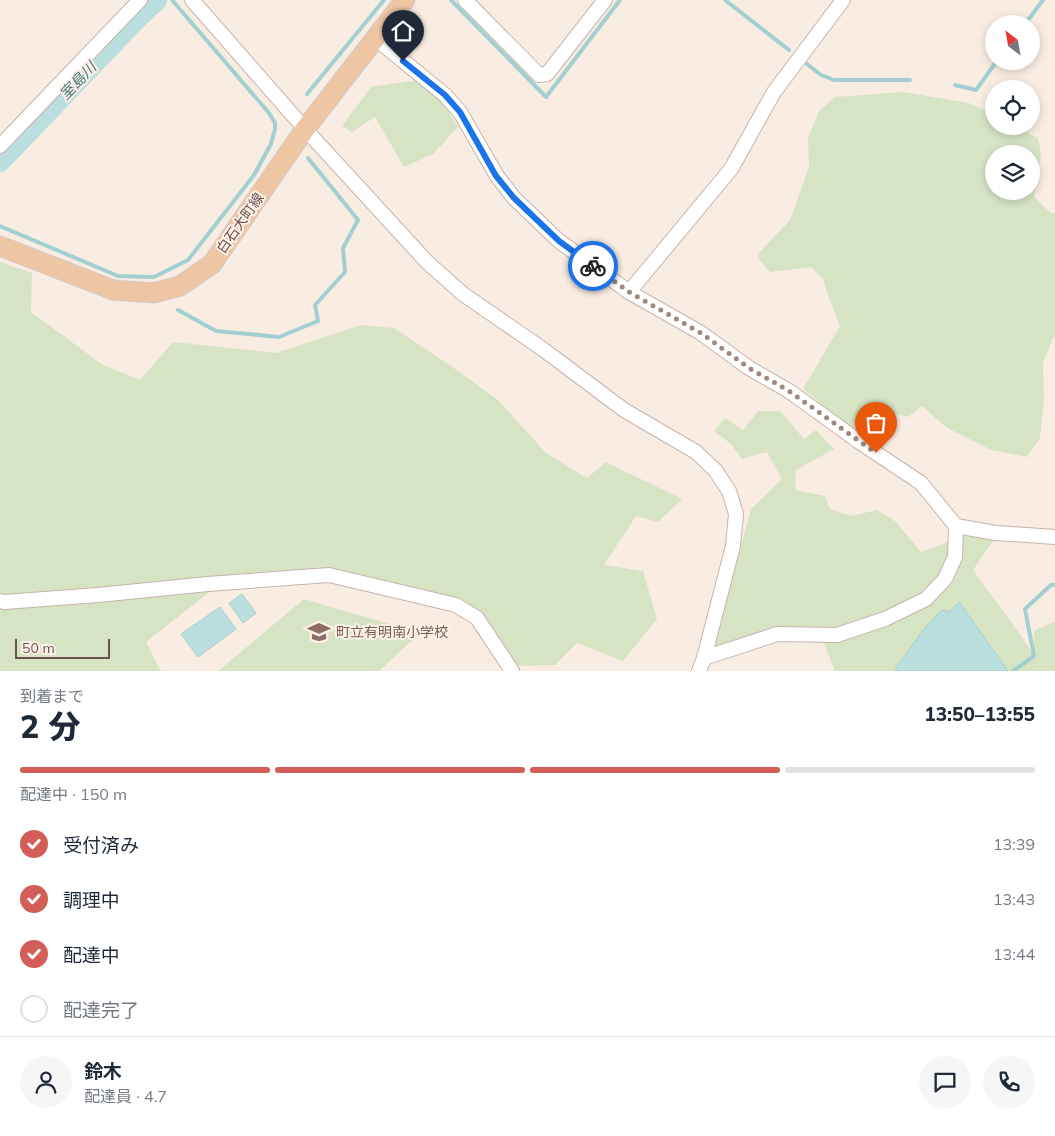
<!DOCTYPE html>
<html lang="ja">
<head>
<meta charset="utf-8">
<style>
	:root { --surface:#fff; --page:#f6f6f7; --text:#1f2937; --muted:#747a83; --line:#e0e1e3; --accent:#d35e58 }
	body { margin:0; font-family:Mulish,"Noto Sans JP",sans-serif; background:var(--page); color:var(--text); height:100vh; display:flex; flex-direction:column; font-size:19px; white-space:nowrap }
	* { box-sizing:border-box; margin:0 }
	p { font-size:16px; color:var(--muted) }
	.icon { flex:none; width:28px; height:28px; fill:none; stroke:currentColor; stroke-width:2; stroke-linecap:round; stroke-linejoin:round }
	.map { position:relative; height:671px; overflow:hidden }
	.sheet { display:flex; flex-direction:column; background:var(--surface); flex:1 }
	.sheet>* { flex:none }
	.needle { width:32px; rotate:329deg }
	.controls { position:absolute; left:985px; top:15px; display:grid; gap:10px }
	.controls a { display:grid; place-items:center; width:55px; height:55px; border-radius:50%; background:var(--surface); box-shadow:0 2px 8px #0003; font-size:25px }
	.scale { position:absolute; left:15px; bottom:12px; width:95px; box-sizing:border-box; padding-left:5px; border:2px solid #6d534d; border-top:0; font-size:14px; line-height:18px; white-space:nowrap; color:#6d534d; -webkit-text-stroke:4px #fcf1e9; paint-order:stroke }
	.pin { position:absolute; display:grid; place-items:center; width:42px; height:42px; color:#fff; margin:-51px -21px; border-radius:50% 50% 50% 0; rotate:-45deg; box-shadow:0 0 5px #0007 }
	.pin .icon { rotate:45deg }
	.courier { position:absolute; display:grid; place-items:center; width:50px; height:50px; margin:-25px; border:4px solid #1a73e8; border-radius:50%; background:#fff; color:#222; box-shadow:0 1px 6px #0007 }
	.overview em { font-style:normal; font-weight:800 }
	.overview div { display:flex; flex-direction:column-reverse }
	.overview { display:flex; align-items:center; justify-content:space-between; height:85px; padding:0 20px }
	h1 { font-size:32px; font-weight:800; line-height:38px }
	.bar { display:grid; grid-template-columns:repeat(4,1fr); gap:8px 5px; align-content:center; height:60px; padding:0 20px }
	.bar i { height:6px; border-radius:4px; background:var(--line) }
	.bar .active { background:var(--accent) }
	.bar p { grid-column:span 4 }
	.line { display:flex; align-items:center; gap:12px; padding:0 20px; border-top:1px solid var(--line) }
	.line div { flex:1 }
	.round { display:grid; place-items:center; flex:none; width:52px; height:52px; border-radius:26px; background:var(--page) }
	ol { padding:0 20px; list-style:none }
	li { display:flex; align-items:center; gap:15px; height:55px }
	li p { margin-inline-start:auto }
	li .icon { padding:5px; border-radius:50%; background:var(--accent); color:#fff; stroke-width:4 }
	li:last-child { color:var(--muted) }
	li i { width:28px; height:28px; border:2px solid var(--line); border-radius:50% }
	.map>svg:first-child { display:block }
	.green { fill:#d6e4c4; fill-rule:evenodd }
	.water { fill:#bbdfde; stroke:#a2cfcf }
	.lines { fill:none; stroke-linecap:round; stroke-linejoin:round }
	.stream { stroke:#a2cfcf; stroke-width:4 }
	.river { stroke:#bbdfde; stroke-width:22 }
	.minor-casing { stroke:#c7b3ac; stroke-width:16 }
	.major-casing { stroke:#d3cbca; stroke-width:21 }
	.minor { stroke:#fff; stroke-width:14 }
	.major { stroke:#efc6a4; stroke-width:19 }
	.done { stroke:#9e8982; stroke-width:5; stroke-dasharray:0 9 }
	.route { stroke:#1a73e8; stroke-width:6 }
	.labels { text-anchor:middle; stroke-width:4; stroke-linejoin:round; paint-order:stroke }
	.street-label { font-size:14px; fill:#6d534d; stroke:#fcf1e9 }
	.education-label { font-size:14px; fill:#785e54; stroke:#fcf1e9; text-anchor:start }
	.water-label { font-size:15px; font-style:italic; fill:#477777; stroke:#fcf1e9 }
</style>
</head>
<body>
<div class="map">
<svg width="1055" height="671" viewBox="0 0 1055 671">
	<rect width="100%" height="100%" fill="#f9ede3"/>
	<g class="green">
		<polygon points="418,80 443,102 458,127 433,154 404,167 375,117 352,132 342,126 371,87"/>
		<path d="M 903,92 L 969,103 L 994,115 L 994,126 L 1015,126 L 1038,138 L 1041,153 L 1034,197 L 1051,213 L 1055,213 L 1055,337 L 1053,338 L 1043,363 L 1044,399 L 1040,438 L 1027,457 L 991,450 L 947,428 L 922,406 L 908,417 L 871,407 L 852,429 L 803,389 L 840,326 L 828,295 L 823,279 L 811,267 L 770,272 L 759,259 L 758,254 L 790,220 L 809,167 L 808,138 L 819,111 L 835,97 ZM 994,154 L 1031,154 L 1031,191 L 994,191 Z"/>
		<polygon points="0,262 32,273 31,312 103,365 140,380 173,342 276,353 361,325 394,328 451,366 498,400 546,453 587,478 606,462 682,499 658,522 636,516 604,565 643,571 657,619 623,661 577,643 555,665 517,666 473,621 453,611 329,582 212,590 146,642 161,671 0,671"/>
		<polygon points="758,411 780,411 804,439 816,430 834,449 796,470 795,490 825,496 830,509 851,516 877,510 895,521 921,552 967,535 995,538 973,570 1009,619 1034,655 1034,631 1055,621 1055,671 1008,671 959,602 896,668 896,671 835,671 819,631 779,627 713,648 751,509 782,479 767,452 742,459 731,444 714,431 725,418 743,430"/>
		<polygon points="304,599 420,633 379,671 218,671"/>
	</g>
	<g class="water">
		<polygon points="242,594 256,613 243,623 229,603"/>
		<polygon points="959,602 1008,671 896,671 896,668 924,629 942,610 949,612"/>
		<polygon points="220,607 236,629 198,657 181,634"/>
	</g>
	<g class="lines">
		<g class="stream">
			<polyline points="451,0 546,97 620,0"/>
			<polyline points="725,0 789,50"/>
			<polyline points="1025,24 1043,0"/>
			<polyline points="807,64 821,75 834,80 910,80"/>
			<polyline points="955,85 976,90 997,61"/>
			<polyline points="307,94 384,0"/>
			<polyline points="0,226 118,276 154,277 188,260 254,175 271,144 275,129 275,123 269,113 172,0"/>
			<polyline points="178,310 216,331 279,337 318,321 315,305 345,272 343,248 358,220 308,158"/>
			<polyline points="1013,671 1034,656 1025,609 1051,585 1055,585"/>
		</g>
		<polyline class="river" points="0,161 135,20 156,0"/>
		<defs>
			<g id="minor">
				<polyline points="192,0 305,129 427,262 463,294 544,350 624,410 696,452 715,470 729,491 736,514 733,546 704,658 699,671"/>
				<polyline points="465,0 539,75 547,74 605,0"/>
				<polyline points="375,38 445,95 460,112 497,176 514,198 559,241 629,292 701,333 749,368 789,391 861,443 921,483 956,526 996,533 1055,537"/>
				<polyline points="0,146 140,0"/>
				<polyline points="629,292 731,169 774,92 843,0"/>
				<polyline points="0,601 4,602 98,595 208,584 329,575 456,605 477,618 512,671"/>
				<polyline points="704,658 777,634 837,635 885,619 926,599 945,579 955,557 956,526"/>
			</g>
			<polyline id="major" points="0,246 113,290 154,293 180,286 212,264 305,129 405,0"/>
		</defs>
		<use href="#minor" class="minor-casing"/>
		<use href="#major" class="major-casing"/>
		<use href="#minor" class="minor"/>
		<use href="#major" class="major"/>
	</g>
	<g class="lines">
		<polyline class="done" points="593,266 629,292 701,333 749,368 789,391 876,453"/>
		<polyline class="route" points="403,61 445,95 460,112 496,176 514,198 559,241 593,266"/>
	</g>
	<defs>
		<symbol id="school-bare" viewBox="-9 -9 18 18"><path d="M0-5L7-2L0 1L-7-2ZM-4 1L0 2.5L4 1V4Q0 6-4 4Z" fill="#8d6e63" stroke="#fcf1e9" stroke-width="2.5" paint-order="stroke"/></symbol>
	</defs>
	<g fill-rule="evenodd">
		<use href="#school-bare" x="303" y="616" width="32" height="32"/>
	</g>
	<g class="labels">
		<g class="street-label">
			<text transform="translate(240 223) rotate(-55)" y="5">白石大町線</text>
		</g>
		<g class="education-label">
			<text x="336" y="637">町立有明南小学校</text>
		</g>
		<g class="water-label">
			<text transform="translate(78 81) rotate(-46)" y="5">室島川</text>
		</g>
	</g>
</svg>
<div class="controls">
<a><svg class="needle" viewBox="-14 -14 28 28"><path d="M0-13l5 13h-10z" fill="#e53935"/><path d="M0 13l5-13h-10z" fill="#747a83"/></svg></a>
<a><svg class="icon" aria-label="locate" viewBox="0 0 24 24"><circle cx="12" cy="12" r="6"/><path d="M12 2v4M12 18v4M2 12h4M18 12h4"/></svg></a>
<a><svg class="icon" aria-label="layers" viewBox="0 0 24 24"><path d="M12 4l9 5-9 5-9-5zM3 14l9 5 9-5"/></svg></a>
</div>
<div class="scale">50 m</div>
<div class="pin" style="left:876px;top:453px;background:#ea580c"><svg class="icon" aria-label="bag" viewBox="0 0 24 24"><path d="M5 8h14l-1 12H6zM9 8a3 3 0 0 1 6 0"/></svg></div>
<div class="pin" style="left:403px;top:61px;background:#1f2937"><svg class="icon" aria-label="home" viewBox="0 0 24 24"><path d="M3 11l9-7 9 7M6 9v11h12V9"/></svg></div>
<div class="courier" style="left:593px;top:266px"><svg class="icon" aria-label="bike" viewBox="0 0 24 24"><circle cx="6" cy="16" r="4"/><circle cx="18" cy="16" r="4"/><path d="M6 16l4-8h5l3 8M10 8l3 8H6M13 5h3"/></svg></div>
</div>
<section class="sheet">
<div class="overview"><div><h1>2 分</h1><p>到着まで</p></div><em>13:50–13:55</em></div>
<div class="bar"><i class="active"></i><i class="active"></i><i class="active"></i><i></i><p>配達中 · 150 m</p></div>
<ol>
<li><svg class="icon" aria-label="check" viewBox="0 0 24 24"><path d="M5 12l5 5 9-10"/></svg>受付済み<p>13:39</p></li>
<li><svg class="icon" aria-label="check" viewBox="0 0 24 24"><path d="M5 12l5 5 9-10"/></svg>調理中<p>13:43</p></li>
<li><svg class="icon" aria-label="check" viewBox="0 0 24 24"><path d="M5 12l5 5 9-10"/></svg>配達中<p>13:44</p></li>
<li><i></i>配達完了</li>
</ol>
<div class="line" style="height:90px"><a class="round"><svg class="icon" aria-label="person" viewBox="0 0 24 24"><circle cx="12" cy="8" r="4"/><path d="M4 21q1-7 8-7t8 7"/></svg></a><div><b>鈴木</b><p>配達員 · 4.7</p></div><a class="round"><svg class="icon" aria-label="chat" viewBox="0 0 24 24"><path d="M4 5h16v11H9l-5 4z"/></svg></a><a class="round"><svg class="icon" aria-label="phone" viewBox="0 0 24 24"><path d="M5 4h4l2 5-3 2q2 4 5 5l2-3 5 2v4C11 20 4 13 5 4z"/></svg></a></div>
</section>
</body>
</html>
